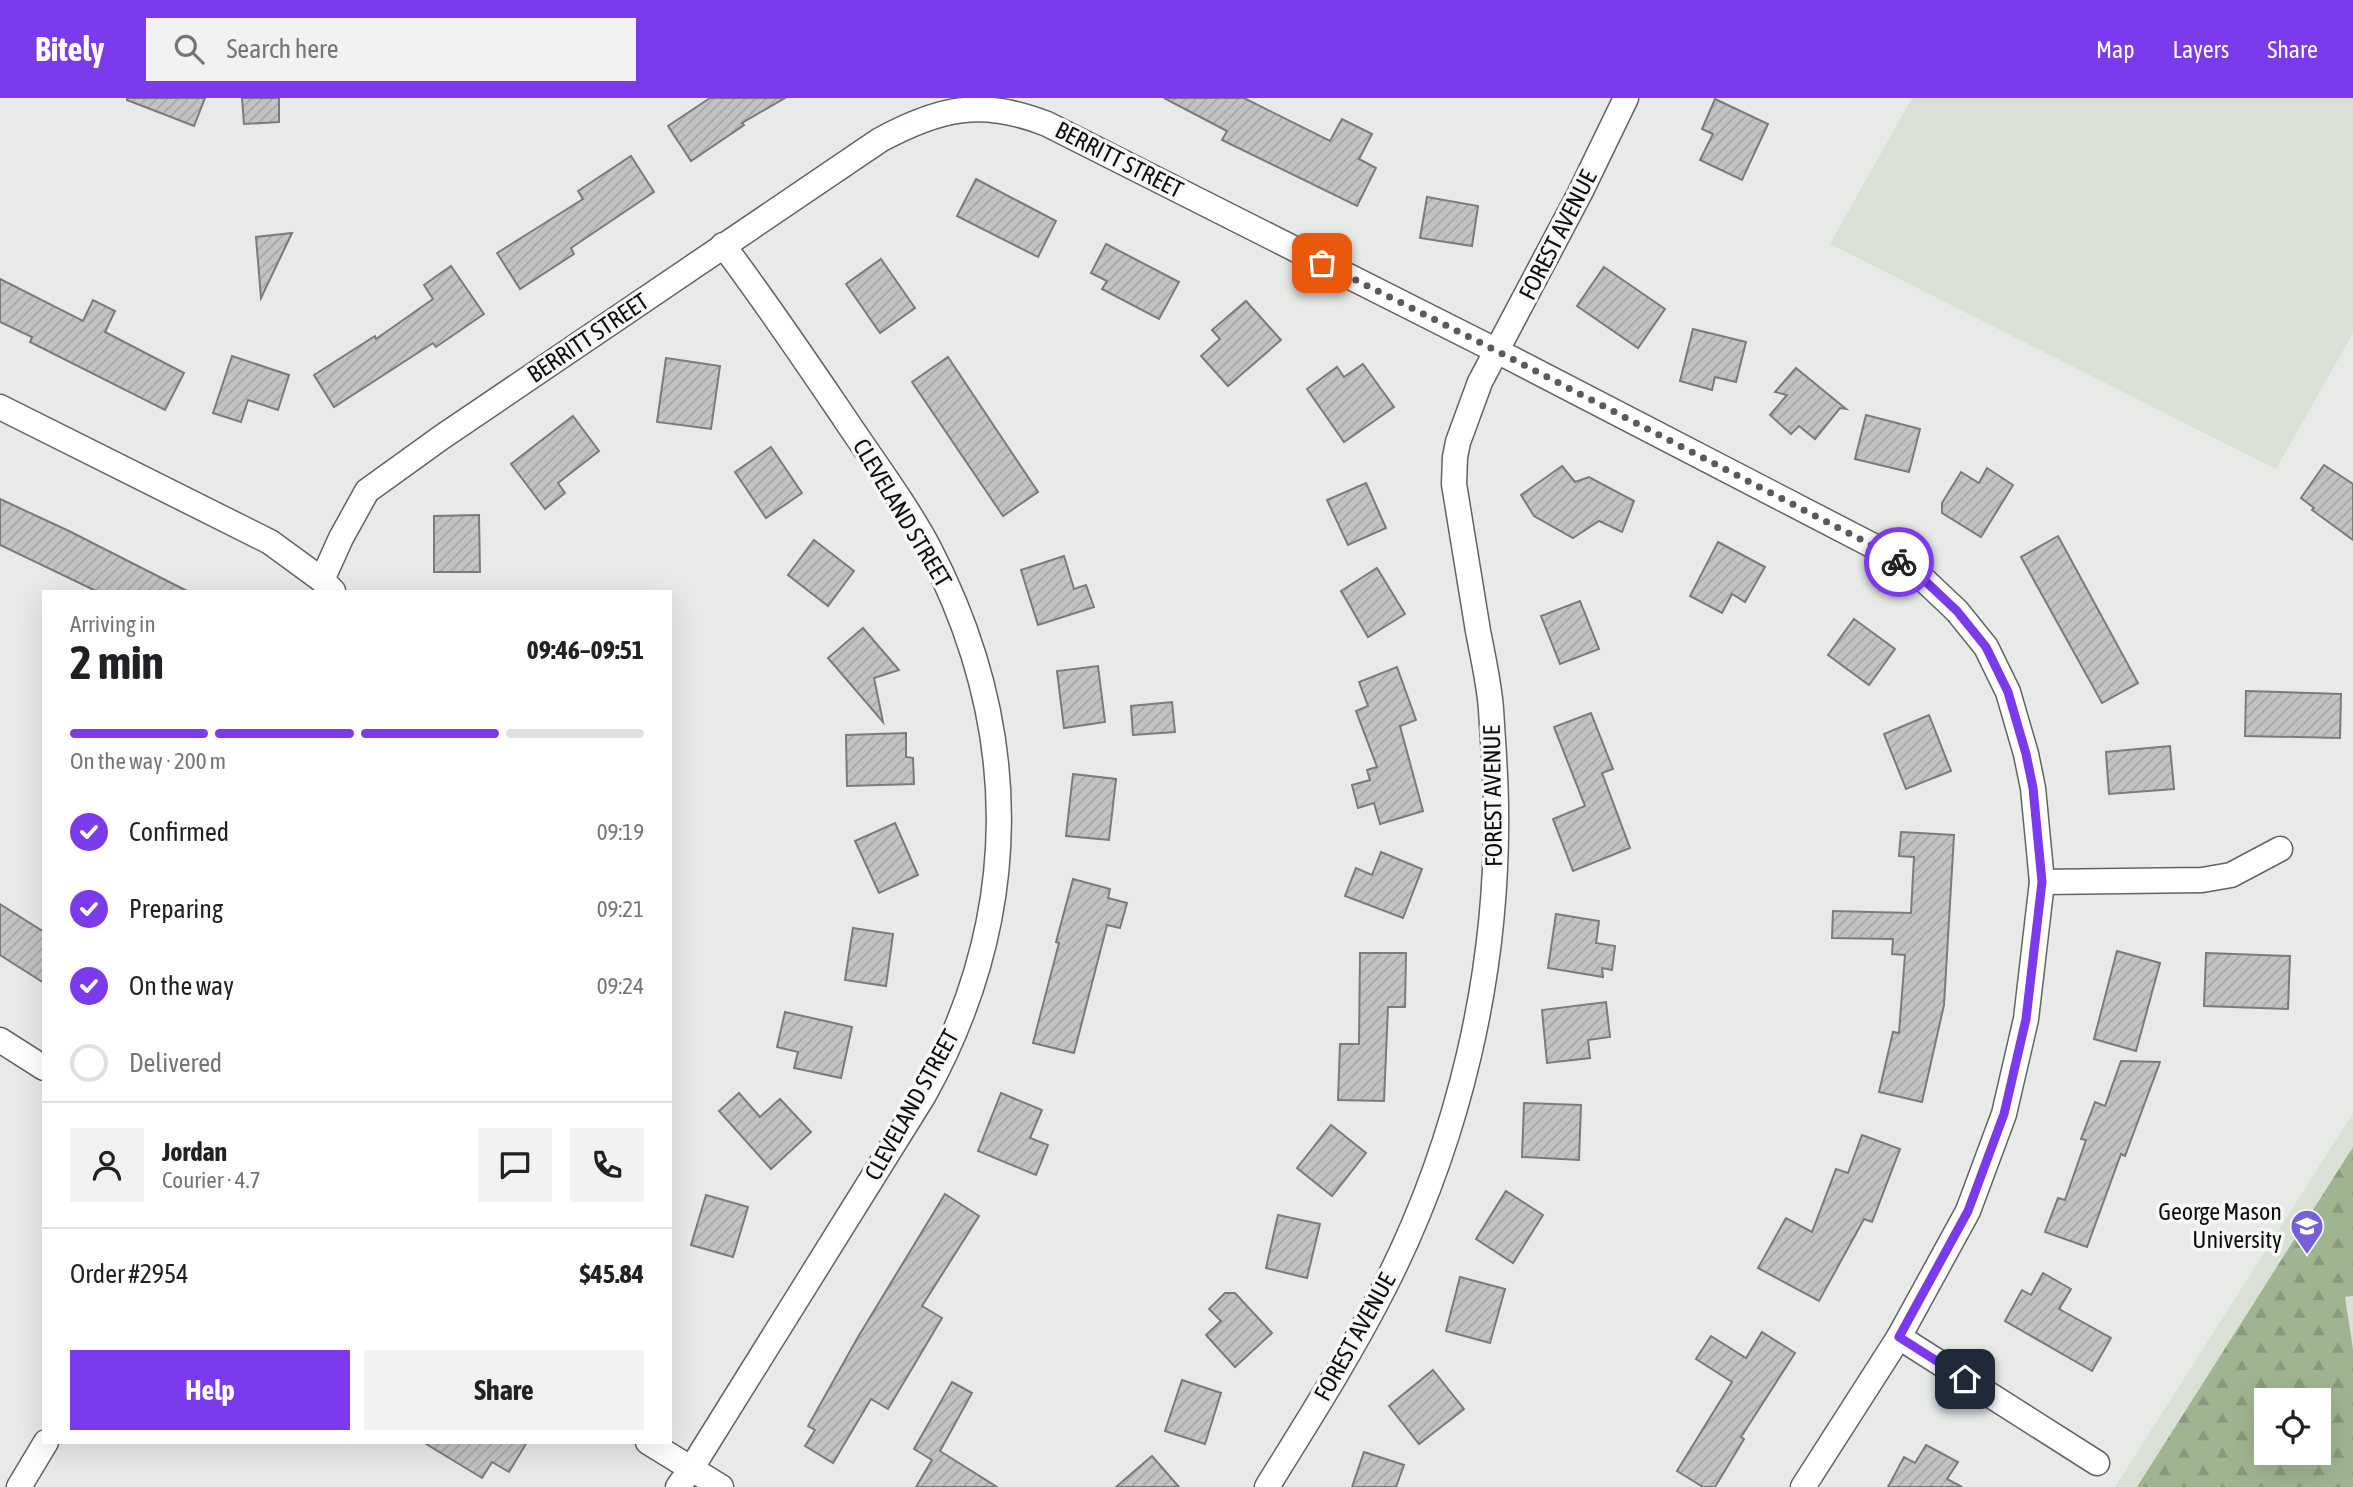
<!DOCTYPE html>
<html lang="en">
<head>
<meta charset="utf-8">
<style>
	:root { --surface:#fff; --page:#f2f2f2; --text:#202124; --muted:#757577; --line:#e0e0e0; --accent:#7c3aed }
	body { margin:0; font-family:"Asap Condensed",sans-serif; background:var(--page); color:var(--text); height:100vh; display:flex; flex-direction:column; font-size:26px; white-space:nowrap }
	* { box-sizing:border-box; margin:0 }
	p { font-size:23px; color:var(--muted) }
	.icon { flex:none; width:38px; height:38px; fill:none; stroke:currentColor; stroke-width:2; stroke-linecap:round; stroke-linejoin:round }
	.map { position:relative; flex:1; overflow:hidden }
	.drawer { position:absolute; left:42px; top:492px; width:630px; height:854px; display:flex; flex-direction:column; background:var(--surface); border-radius:0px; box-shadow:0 7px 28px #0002 }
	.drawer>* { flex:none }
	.tools { position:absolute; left:2254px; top:1290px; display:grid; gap:14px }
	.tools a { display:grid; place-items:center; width:77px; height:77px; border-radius:0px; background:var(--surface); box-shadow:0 7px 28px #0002; font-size:35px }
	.pin { position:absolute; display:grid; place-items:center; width:60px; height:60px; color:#fff; margin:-30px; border-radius:14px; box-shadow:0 4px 10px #0006 }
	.courier { position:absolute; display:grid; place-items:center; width:70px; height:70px; margin:-35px; border:5px solid #7c3aed; border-radius:50%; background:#fff; color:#222; box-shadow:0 2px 9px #0007 }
	.summary em { font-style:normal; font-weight:700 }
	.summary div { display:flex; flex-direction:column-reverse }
	.summary { display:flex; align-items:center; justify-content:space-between; height:119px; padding:0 28px }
	h1 { font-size:46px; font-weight:700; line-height:52px }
	.bar { display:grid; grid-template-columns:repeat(4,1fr); gap:10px 7px; align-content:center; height:84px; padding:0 28px }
	.bar i { height:9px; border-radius:5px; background:var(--line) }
	.bar .on { background:var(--accent) }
	.bar p { grid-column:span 4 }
	.line { display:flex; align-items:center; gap:18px; padding:0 28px; border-top:2px solid var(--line) }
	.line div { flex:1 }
	.round { display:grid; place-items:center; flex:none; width:74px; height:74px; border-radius:0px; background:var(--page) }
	ol { padding:0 28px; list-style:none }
	li { display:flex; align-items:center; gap:21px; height:77px }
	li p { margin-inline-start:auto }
	li .icon { padding:7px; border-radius:50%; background:var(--accent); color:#fff; stroke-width:4 }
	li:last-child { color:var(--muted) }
	li i { width:38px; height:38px; border:4px solid var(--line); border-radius:50% }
	.button { display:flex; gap:14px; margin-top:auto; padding:14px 28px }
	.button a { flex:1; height:80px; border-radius:0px; background:var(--accent); color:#fff; font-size:28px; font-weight:700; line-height:80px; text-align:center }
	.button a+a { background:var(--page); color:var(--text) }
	header { display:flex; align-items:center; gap:42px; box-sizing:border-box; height:98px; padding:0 35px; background:var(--accent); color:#fff }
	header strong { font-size:33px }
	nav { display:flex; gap:38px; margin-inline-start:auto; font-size:24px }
	.search { width:490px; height:63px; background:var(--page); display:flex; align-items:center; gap:18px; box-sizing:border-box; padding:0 24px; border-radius:0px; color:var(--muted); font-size:26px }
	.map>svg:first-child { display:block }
	.built { fill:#dae0d6; fill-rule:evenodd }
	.forest { fill:url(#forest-firs); fill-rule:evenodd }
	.building { fill:url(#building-hatch); stroke:#7a7c79; stroke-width:2 }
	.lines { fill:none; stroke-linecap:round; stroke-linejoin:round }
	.minor-casing { stroke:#626461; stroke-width:27 }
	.minor { stroke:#fff; stroke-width:24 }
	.done { stroke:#595a59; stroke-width:7; stroke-dasharray:0 12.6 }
	.route { stroke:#7c3aed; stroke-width:9 }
	.labels { text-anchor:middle; stroke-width:7; stroke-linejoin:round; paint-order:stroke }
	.street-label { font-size:24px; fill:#0c0d0c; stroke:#f5f8f4 }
	.poi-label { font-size:24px; fill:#0c0d0c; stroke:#f5f8f4; text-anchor:end }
</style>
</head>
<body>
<header>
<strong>Bitely</strong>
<div class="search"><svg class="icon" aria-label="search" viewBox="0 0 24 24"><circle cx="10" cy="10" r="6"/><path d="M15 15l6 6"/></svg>Search here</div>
<nav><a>Map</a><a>Layers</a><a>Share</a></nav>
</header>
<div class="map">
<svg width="2353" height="1389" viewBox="0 0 2353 1389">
	<defs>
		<pattern id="forest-firs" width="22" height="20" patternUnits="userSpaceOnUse" patternTransform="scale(1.75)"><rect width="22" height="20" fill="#9fb592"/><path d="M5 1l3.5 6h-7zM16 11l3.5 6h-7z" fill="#889a7d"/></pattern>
		<pattern id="building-hatch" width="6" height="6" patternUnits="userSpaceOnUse" patternTransform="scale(1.75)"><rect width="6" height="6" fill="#c2c4c1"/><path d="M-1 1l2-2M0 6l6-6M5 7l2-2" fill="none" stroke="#a6a7a5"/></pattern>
	</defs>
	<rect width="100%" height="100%" fill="#e8eae7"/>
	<g class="built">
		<polygon points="1912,0 2353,0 2353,235 2276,371 1830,146"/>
		<path d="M 2353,1015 L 2353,1389 L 2115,1389 ZM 2266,1302 L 2319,1302 L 2319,1354 L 2266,1354 Z"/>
	</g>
	<path class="forest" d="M 2353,1049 L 2353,1198 L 2345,1199 L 2353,1251 L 2353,1389 L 2137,1389 ZM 2266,1302 L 2319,1302 L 2319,1354 L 2266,1354 Z"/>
	<g class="building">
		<polygon points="127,0 205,0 194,28 127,2"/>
		<polygon points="242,0 279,0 279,24 244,26"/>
		<polygon points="710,0 785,0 742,25 744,27 691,63 668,28"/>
		<polygon points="1164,0 1244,0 1330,43 1342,21 1372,36 1359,61 1376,70 1357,108 1222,42 1227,33"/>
		<polygon points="1715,1 1768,26 1742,82 1700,62 1713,36 1702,31"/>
		<polygon points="631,58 654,94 571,150 574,156 520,191 497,155 583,101 578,93"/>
		<polygon points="976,81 1056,123 1038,159 957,118"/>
		<polygon points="1427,99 1478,108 1472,148 1420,140"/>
		<polygon points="292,135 261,200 256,139"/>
		<polygon points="1106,146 1179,184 1159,221 1102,191 1107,183 1091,175"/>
		<polygon points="881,161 915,210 880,235 846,186"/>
		<polygon points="451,168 484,216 436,249 433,245 334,309 314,277 375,238 376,241 433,201 424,187"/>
		<polygon points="1604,169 1665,211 1638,250 1577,208"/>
		<polygon points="0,181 83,223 93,202 115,213 105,234 184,275 165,312 30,244 32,239 0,224"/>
		<polygon points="1246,203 1281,242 1228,288 1201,258 1220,241 1212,232"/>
		<polygon points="1693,231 1746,244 1736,284 1715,279 1712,292 1680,283"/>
		<polygon points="232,258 289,277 278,312 248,302 241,324 213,315"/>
		<polygon points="948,259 1038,394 1003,418 912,284"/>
		<polygon points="666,260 720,268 711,331 657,324"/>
		<polygon points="1363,266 1394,309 1344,344 1307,291 1337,269 1344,279"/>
		<polygon points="1796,270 1846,311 1840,310 1815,341 1799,328 1791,336 1770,317 1787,297 1775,294"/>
		<polygon points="1866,317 1920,331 1909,374 1855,361"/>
		<polygon points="573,318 599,353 558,385 565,395 545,411 511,366"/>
		<polygon points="771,349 802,395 766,420 735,374"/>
		<polygon points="2324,367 2353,386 2353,442 2312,412 2314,410 2301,400"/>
		<polygon points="1562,368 1575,384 1589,379 1634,403 1622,434 1599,423 1573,440 1534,418 1521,397"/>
		<polygon points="1987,370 2013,387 1981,439 1942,415 1942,405 1961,374 1979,385"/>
		<polygon points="1366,385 1386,430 1348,447 1327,402"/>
		<polygon points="0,401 69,433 189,494 98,494 0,447"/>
		<polygon points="479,417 480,474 434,474 434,418"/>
		<polygon points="2058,438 2138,585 2102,605 2021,459"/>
		<polygon points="814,442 854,473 828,508 788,477"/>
		<polygon points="1718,444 1765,469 1745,504 1732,496 1722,515 1690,498"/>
		<polygon points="1064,458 1074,491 1086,487 1094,509 1038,527 1021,472"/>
		<polygon points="1377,470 1405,516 1368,539 1341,493"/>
		<polygon points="1580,503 1599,551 1560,566 1541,518"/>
		<polygon points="1854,521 1895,551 1869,587 1828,557"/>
		<polygon points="863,530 899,572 874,580 883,624 828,560"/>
		<polygon points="1098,568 1105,624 1064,630 1057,573"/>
		<polygon points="1397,569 1416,622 1400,628 1423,713 1380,726 1374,705 1358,710 1352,687 1370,682 1367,672 1377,669 1356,613 1368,608 1359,584"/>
		<polygon points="2246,593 2341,596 2340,640 2245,638"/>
		<polygon points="1172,604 1175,634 1133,637 1131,608"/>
		<polygon points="1591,615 1613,671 1602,675 1630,750 1573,773 1553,721 1585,708 1554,629"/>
		<polygon points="1929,617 1951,673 1906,691 1884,636"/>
		<polygon points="906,635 906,659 913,660 914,686 847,688 846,637"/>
		<polygon points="2170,648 2174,691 2109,696 2106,654"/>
		<polygon points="1073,676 1116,681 1109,742 1066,738"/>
		<polygon points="895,725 918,777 879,795 855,743"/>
		<polygon points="1901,734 1954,737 1944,907 1922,1004 1879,994 1893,934 1899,935 1905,857 1892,856 1893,841 1832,840 1833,813 1911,815 1914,759 1899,758"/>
		<polygon points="1381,754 1422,771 1403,820 1345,798 1356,770 1372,777"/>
		<polygon points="1073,781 1110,791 1108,800 1127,805 1120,830 1107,827 1074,955 1033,945 1059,845 1056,844"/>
		<polygon points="0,806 44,834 44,885 0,857"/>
		<polygon points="1556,816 1599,823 1596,845 1615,848 1612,872 1602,870 1603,879 1548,870"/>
		<polygon points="853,830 893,836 886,888 845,882"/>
		<polygon points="2117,853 2160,865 2136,953 2094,941"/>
		<polygon points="1360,855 1406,855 1405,909 1388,909 1384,1003 1338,1002 1340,946 1359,946"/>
		<polygon points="2206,855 2290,858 2288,911 2204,908"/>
		<polygon points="1606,904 1610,939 1588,942 1590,960 1547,965 1542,912"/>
		<polygon points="785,914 852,929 841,980 794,970 798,954 777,949"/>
		<polygon points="2121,963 2160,964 2125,1058 2121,1056 2087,1149 2045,1134 2058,1100 2065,1102 2086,1042 2081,1041 2095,1004 2105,1008"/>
		<polygon points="739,995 760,1019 780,1001 811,1034 771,1071 719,1013"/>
		<polygon points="1001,995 1042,1012 1030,1040 1048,1047 1036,1077 978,1053"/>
		<polygon points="1524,1005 1581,1007 1579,1062 1522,1059"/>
		<polygon points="1331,1027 1366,1055 1332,1098 1297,1070"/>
		<polygon points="1862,1037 1900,1051 1872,1124 1864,1121 1819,1203 1758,1170 1786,1120 1812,1134 1836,1071 1848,1075"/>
		<polygon points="1506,1093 1543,1117 1513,1165 1476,1141"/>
		<polygon points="945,1096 979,1118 922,1208 942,1220 888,1311 871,1301 833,1365 805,1348 815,1332 808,1328 858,1239"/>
		<polygon points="706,1097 748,1109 733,1159 691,1147"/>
		<polygon points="1278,1117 1320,1126 1307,1180 1266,1170"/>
		<polygon points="2043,1175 2071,1191 2059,1211 2111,1240 2092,1273 2005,1223 2022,1192 2031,1197"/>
		<polygon points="1460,1179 1505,1191 1490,1245 1446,1233"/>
		<polygon points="1225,1195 1235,1195 1272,1235 1235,1269 1206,1237 1221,1223 1209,1211"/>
		<polygon points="1762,1234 1795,1255 1741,1339 1744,1341 1715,1389 1703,1389 1677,1373 1732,1284 1696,1261 1711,1238 1746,1260"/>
		<polygon points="1433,1272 1464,1311 1419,1346 1389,1308"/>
		<polygon points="1182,1282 1221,1295 1205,1346 1165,1333"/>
		<polygon points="952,1284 972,1295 940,1353 997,1389 916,1389 932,1362 914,1351"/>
		<polygon points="423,1344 527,1344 509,1374 492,1364 482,1380"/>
		<polygon points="1926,1347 1958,1364 1947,1381 1962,1389 1888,1389 1904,1359 1915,1365"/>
		<polygon points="1364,1354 1404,1367 1396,1389 1352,1389"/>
		<polygon points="1152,1358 1179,1389 1116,1389"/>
	</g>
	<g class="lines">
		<defs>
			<g id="minor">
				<polyline points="0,309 270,444 322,482 333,493"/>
				<path d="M 322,482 L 341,440 L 367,393 L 442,339 L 880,42 C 939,10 982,0 1047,26 L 1497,253 L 1883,453 L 1921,479 L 1957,513 L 1986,549 L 2008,594 L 2026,656 L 2033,690 L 2042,784 L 2026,921 L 2004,1016 L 1968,1113 L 1899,1239 L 1803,1389"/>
				<polyline points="2042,784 2202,782 2231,777 2280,751"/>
				<polyline points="0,942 44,970"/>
				<polyline points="1899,1239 2097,1365"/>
				<polyline points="648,1344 721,1389"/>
				<polyline points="19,1389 46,1344"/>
				<path d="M 678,1389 L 691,1371 L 924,997 C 1023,818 1023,631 929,450 C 905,405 873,363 845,321 C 805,262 766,204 723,147"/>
				<path d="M 1267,1389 C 1308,1323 1350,1257 1385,1188 C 1459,1042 1498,876 1496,712 C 1496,679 1493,645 1491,611 C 1489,585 1483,559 1478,533 C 1470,484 1462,435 1454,386 L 1455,359 L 1458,344 L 1480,284 L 1580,95 L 1626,0"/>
			</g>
		</defs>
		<use href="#minor" class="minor-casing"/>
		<use href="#minor" class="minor"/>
	</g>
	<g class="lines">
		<polyline class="done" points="1322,165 1497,253 1883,453 1899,464"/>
		<polyline class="route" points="1899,464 1921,479 1957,513 1986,549 2008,594 2026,656 2033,690 2042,784 2026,921 2004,1016 1968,1113 1899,1239 1965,1281"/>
	</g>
	<defs>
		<symbol id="university-pin" viewBox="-11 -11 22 30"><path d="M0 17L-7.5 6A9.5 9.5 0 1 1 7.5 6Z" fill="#765fda" stroke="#f5f8f4"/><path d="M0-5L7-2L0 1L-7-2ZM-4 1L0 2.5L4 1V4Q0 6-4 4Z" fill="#fff"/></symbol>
	</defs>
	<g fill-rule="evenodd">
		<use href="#university-pin" x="2288" y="1109" width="38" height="52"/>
	</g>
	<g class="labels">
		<g class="street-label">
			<text transform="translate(1119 62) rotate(27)" y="8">BERRITT STREET</text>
			<text transform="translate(1558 137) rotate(-63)" y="8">FOREST AVENUE</text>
			<text transform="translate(588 240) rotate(-34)" y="8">BERRITT STREET</text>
			<text transform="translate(902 415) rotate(59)" y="8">CLEVELAND STREET</text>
			<text transform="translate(1493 698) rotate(-91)" y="8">FOREST AVENUE</text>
			<text transform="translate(912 1007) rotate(-61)" y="8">CLEVELAND STREET</text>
			<text transform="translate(1355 1239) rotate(-61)" y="8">FOREST AVENUE</text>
		</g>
		<g class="poi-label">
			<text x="2282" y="1122">George Mason<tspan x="2282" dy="28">University</tspan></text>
		</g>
	</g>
</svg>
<div class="tools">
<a><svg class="icon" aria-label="locate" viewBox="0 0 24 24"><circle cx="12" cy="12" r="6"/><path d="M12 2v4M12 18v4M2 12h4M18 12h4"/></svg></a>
</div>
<div class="pin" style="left:1322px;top:165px;background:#ea580c"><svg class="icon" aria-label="bag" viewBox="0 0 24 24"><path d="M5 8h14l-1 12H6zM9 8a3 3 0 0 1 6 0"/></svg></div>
<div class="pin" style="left:1965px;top:1281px;background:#1f2937"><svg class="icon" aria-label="home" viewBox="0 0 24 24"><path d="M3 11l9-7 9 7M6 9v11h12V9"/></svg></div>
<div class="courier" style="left:1899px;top:464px"><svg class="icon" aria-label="bike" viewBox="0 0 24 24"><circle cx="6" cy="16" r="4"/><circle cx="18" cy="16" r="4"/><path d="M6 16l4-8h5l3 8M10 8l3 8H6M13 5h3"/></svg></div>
<section class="drawer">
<div class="summary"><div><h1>2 min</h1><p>Arriving in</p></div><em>09:46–09:51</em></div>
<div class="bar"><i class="on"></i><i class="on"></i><i class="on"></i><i></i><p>On the way · 200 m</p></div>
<ol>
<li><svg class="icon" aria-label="check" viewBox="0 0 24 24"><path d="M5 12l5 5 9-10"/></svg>Confirmed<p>09:19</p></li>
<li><svg class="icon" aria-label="check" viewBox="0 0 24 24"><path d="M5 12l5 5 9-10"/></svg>Preparing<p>09:21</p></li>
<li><svg class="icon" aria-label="check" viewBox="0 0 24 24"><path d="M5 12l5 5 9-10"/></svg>On the way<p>09:24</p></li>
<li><i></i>Delivered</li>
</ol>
<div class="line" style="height:126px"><a class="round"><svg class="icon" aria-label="person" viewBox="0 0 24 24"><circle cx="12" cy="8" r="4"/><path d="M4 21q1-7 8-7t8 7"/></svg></a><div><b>Jordan</b><p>Courier · 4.7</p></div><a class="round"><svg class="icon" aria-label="chat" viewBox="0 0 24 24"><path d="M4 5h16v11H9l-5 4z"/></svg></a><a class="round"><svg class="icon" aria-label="phone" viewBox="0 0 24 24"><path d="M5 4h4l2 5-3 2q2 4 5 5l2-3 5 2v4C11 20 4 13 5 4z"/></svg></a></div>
<div class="line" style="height:91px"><div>Order #2954</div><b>$45.84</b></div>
<div class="button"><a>Help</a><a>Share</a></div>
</section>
</div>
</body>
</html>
